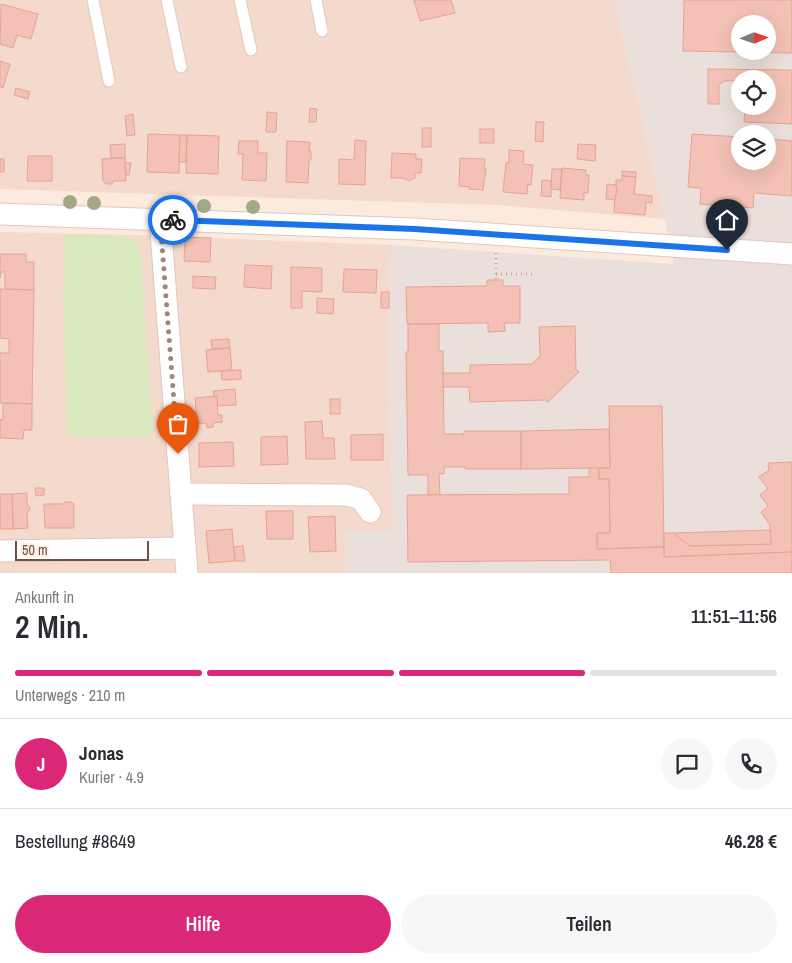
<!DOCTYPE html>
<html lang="de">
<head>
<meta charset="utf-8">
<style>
	:root { --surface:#fff; --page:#f7f7f7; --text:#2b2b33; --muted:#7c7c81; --line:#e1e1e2; --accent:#db2777 }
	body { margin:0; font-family:"Archivo Narrow",sans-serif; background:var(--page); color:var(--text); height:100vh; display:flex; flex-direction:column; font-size:19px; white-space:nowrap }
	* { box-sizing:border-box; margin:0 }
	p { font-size:16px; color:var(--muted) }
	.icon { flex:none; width:28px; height:28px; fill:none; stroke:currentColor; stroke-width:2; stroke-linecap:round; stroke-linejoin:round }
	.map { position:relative; height:573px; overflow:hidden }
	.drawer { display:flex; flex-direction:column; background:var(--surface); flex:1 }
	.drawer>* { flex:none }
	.needle { width:32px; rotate:88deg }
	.fabs { position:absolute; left:731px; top:15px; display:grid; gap:10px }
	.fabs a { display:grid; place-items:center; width:45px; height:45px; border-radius:50%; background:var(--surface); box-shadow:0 5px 20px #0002; font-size:25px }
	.scale { position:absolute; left:15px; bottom:12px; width:134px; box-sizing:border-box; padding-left:5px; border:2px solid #734d46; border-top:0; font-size:14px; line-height:18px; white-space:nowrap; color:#734d46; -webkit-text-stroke:4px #ffefe5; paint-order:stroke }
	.pin { position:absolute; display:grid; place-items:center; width:42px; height:42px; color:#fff; margin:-51px -21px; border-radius:50% 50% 50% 0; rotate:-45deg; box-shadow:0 0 5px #0007 }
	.pin .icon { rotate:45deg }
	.courier { position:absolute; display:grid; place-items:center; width:50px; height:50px; margin:-25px; border:4px solid #1a73e8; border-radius:50%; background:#fff; color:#222; box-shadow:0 1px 6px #0007 }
	.head em { font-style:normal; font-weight:600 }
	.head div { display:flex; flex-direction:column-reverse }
	.head { display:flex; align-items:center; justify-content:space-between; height:85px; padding:0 15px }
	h1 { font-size:32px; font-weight:600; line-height:38px }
	.bar { display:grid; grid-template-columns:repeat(4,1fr); gap:8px 5px; align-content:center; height:60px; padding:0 15px }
	.bar i { height:6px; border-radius:4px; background:var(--line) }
	.bar .on { background:var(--accent) }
	.bar p { grid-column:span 4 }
	.line { display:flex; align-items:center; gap:12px; padding:0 15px; border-top:1px solid var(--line) }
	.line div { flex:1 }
	.round { display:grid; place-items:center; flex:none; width:52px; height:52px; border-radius:26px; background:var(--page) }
	.action { display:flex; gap:10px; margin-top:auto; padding:10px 15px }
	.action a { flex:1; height:58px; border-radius:30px; background:var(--accent); color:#fff; font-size:20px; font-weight:600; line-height:58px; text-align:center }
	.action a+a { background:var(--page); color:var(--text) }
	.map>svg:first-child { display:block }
	.residential { fill:#f4dacc }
	.industrial { fill:#eadfda; fill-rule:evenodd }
	.green { fill:#d8eabd }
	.building { fill:#f3c1b5; stroke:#e6a395; fill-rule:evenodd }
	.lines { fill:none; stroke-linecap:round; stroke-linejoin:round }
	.lane-casing { stroke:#e2c7bd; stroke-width:13 }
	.street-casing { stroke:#e2c7bd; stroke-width:23 }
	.path { stroke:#d7a499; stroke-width:3; stroke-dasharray:1 4; stroke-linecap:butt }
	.lane { stroke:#fff; stroke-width:11 }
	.street { stroke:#fff; stroke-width:21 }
	.tree { fill:#a2a985 }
	.done { stroke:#a3847b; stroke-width:5; stroke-dasharray:0 9 }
	.route { stroke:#1a73e8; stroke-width:6 }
</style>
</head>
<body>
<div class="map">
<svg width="792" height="573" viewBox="0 0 792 573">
	<rect width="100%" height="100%" fill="#fdeade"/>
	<g class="residential">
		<polygon points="0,0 615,0 665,219 497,205 0,189"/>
		<polygon points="0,232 136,235 391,245 389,358 393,531 345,531 346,573 0,573"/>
	</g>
	<path class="industrial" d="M 615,0 L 792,0 L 792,573 L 346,573 L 345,531 L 393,531 L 389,358 L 391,245 L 674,264 L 665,219 ZM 740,24 L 768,24 L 768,51 L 740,51 ZM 740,79 L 768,79 L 768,106 L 740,106 ZM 740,134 L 768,134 L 768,161 L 740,161 Z"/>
	<path class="green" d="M 65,235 L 126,236 C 134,239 137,243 140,250 L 153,437 L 68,436 L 63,303 Z"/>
	<g class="building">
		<polygon points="414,0 451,0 455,13 420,21"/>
		<path d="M 684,0 L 792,0 L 792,53 L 683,51 ZM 740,24 L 768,24 L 768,51 L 740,51 Z"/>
		<polygon points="1,4 38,14 31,39 17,35 13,48 0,44"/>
		<polygon points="0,61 10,64 3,88 0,87"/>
		<polygon points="708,69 792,70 792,124 744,122 745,106 768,106 768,79 724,81 719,85 719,104 708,104"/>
		<polygon points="16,88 30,92 28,99 14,95"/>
		<polygon points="310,108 317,109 316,122 309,122"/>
		<polygon points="267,112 277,113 276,132 266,132"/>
		<polygon points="133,114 135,135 127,136 125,116"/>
		<polygon points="536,122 544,122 543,142 535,141"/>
		<rect x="422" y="128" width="9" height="19"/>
		<rect x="480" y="129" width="14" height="14"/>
		<polygon points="148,134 180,135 179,173 147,172"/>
		<polygon points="692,134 740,137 740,161 768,161 768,139 792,141 792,196 754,193 753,208 700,204 701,188 688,187"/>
		<polygon points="180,135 187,135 186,162 179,162"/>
		<polygon points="187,135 219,136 218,174 186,173"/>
		<polygon points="355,140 366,141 365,185 339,184 339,159 354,160"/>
		<polygon points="239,141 258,141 258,153 267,153 266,181 242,180 243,154 238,154"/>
		<polygon points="287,141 310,142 309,151 311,151 311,160 309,160 308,183 286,182"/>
		<polygon points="125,144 125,158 111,158 110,145"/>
		<polygon points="578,144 596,145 595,161 577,159"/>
		<polygon points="509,150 524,151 523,164 533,165 531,185 528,184 527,194 503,192 506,163 509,163"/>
		<polygon points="392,153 416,154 416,159 422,159 421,173 415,173 415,178 409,181 403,178 391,178"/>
		<polygon points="28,156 52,156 52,181 27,181"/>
		<polygon points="125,158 126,181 114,181 112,184 106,184 103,181 102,159"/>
		<polygon points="460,158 485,159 484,169 486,169 483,190 469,189 470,187 459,186"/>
		<rect x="0" y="159" width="4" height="13"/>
		<polygon points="125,163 131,163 129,175 126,175"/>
		<polygon points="562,168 586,170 586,175 589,175 588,193 584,192 584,200 560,198"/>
		<polygon points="552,169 562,169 560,190 551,189"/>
		<polygon points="622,171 636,172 636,177 622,176"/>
		<polygon points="622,176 636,177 634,194 652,196 652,203 646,202 645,215 614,212 615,193 617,193 617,188 616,188 616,180 622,180"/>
		<polygon points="542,180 551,181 551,197 541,196"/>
		<polygon points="607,184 616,185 616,188 617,188 615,200 606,199"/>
		<polygon points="185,237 211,238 210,262 184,261"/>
		<polygon points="0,254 26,254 26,262 34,262 34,290 5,289 5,272 1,272 0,278"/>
		<polygon points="245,265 272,266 271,289 244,287"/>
		<polygon points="291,267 322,268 322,292 302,291 302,308 291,308"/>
		<polygon points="344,269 377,270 376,293 343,292"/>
		<polygon points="193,276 216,277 215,289 193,288"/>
		<polygon points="487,280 503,280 503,286 520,286 520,323 504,323 505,331 488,332 488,323 407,324 406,287 487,286"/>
		<polygon points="0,289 34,290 32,404 0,403 0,353 9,353 9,339 0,338"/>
		<rect x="381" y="292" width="8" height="16"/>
		<polygon points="317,298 334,299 333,314 317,313"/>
		<polygon points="408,324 439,324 439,351 443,351 444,434 464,434 464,431 521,431 521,469 465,469 465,467 444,467 444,474 439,474 440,495 428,495 428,475 408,475 406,352 408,352"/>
		<polygon points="575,326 576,369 579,372 548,402 545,400 470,402 469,387 443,387 443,373 470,373 470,365 532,364 540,356 539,327"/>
		<polygon points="229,339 230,348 212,349 211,340"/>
		<polygon points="230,348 232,370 208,372 206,350"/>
		<polygon points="241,370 241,379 222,380 221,371"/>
		<polygon points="235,389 236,405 217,406 217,396 214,396 213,391"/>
		<polygon points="217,396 218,415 222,415 222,422 213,423 213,427 207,428 206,423 197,424 195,398"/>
		<rect x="330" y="399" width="10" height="15"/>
		<polygon points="3,403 32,404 32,430 24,430 23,439 0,438 0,419 3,420"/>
		<polygon points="609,406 662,406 664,547 597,549 597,533 610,533 609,479 599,479 599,468 610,468"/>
		<polygon points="322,421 323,438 334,438 335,459 306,459 305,422"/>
		<polygon points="609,429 610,468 521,469 521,431"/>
		<polygon points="383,434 383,460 351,460 351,435"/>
		<polygon points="287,436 288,464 261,465 261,437"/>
		<polygon points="233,442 234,466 199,467 199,443"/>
		<polygon points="792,462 792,552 664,557 664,533 673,533 690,546 771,544 770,525 761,512 768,506 760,495 768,489 759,477 769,470 768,463"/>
		<polygon points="589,468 599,468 599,479 609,479 610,533 597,533 597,549 664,547 664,557 792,552 792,573 611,573 610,560 408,562 407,495 569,494 569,477 589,477"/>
		<polygon points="35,488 44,488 44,495 36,496"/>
		<polygon points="27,493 27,504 30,507 30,510 27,513 28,528 13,529 12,494"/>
		<polygon points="0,494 12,494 13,529 0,529"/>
		<polygon points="65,502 71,502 74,504 74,528 45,528 44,504 63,504"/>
		<polygon points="266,511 293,511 293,539 267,539"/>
		<polygon points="335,516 336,551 310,552 308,517"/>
		<polygon points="232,529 235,561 209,563 206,531"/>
		<polygon points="770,530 771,544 690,546 673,533"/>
		<polygon points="243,546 245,561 235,561 234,547"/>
	</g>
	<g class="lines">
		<defs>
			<g id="lane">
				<polyline points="93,0 109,81"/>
				<polyline points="167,0 181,67"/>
				<polyline points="240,0 251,50"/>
				<polyline points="316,0 322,31"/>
			</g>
			<g id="street">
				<polyline points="0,214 415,229 792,254"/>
				<polyline points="160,219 187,573"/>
				<polyline points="181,494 347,495 361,499 370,512"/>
				<polyline points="0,551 185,548"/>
			</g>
		</defs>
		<use href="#lane" class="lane-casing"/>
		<use href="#street" class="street-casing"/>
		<g class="path">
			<polyline points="496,253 496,280"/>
			<polyline points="496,274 534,274"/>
		</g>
		<use href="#lane" class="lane"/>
		<use href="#street" class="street"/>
	</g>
	<g class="tree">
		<circle cx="70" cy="202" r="7"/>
		<circle cx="94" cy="203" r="7"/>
		<circle cx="204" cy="206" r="7"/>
		<circle cx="253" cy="207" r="7"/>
	</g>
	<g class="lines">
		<polyline class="done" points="173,220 160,219 178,454"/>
		<polyline class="route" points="173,220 415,229 727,250"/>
	</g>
</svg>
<div class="fabs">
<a><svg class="needle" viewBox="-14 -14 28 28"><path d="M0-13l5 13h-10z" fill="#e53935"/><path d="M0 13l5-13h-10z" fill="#7c7c81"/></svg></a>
<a><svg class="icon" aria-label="locate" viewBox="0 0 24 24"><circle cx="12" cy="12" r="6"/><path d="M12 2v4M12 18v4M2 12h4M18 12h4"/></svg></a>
<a><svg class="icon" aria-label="layers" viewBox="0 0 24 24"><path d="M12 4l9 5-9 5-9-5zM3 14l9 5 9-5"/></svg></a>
</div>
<div class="scale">50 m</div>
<div class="pin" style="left:178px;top:454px;background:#ea580c"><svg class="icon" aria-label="bag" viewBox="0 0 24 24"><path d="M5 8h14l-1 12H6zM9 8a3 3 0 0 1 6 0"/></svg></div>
<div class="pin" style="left:727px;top:250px;background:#1f2937"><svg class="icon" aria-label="home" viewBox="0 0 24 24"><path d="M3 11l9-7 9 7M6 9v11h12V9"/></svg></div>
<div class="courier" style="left:173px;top:220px"><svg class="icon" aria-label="bike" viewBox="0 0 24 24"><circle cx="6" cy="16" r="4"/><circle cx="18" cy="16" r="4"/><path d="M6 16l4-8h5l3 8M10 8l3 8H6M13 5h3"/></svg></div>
</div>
<section class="drawer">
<div class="head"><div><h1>2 Min.</h1><p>Ankunft in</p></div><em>11:51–11:56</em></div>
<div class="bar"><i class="on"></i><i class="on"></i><i class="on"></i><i></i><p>Unterwegs · 210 m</p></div>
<div class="line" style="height:90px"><b class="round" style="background:var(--accent);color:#fff">J</b><div><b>Jonas</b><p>Kurier · 4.9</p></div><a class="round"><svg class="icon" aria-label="chat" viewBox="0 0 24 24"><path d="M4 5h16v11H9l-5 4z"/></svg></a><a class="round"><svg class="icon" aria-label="phone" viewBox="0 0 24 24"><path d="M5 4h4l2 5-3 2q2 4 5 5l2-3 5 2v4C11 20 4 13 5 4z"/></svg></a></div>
<div class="line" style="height:65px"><div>Bestellung #8649</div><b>46.28 €</b></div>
<div class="action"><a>Hilfe</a><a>Teilen</a></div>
</section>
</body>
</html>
